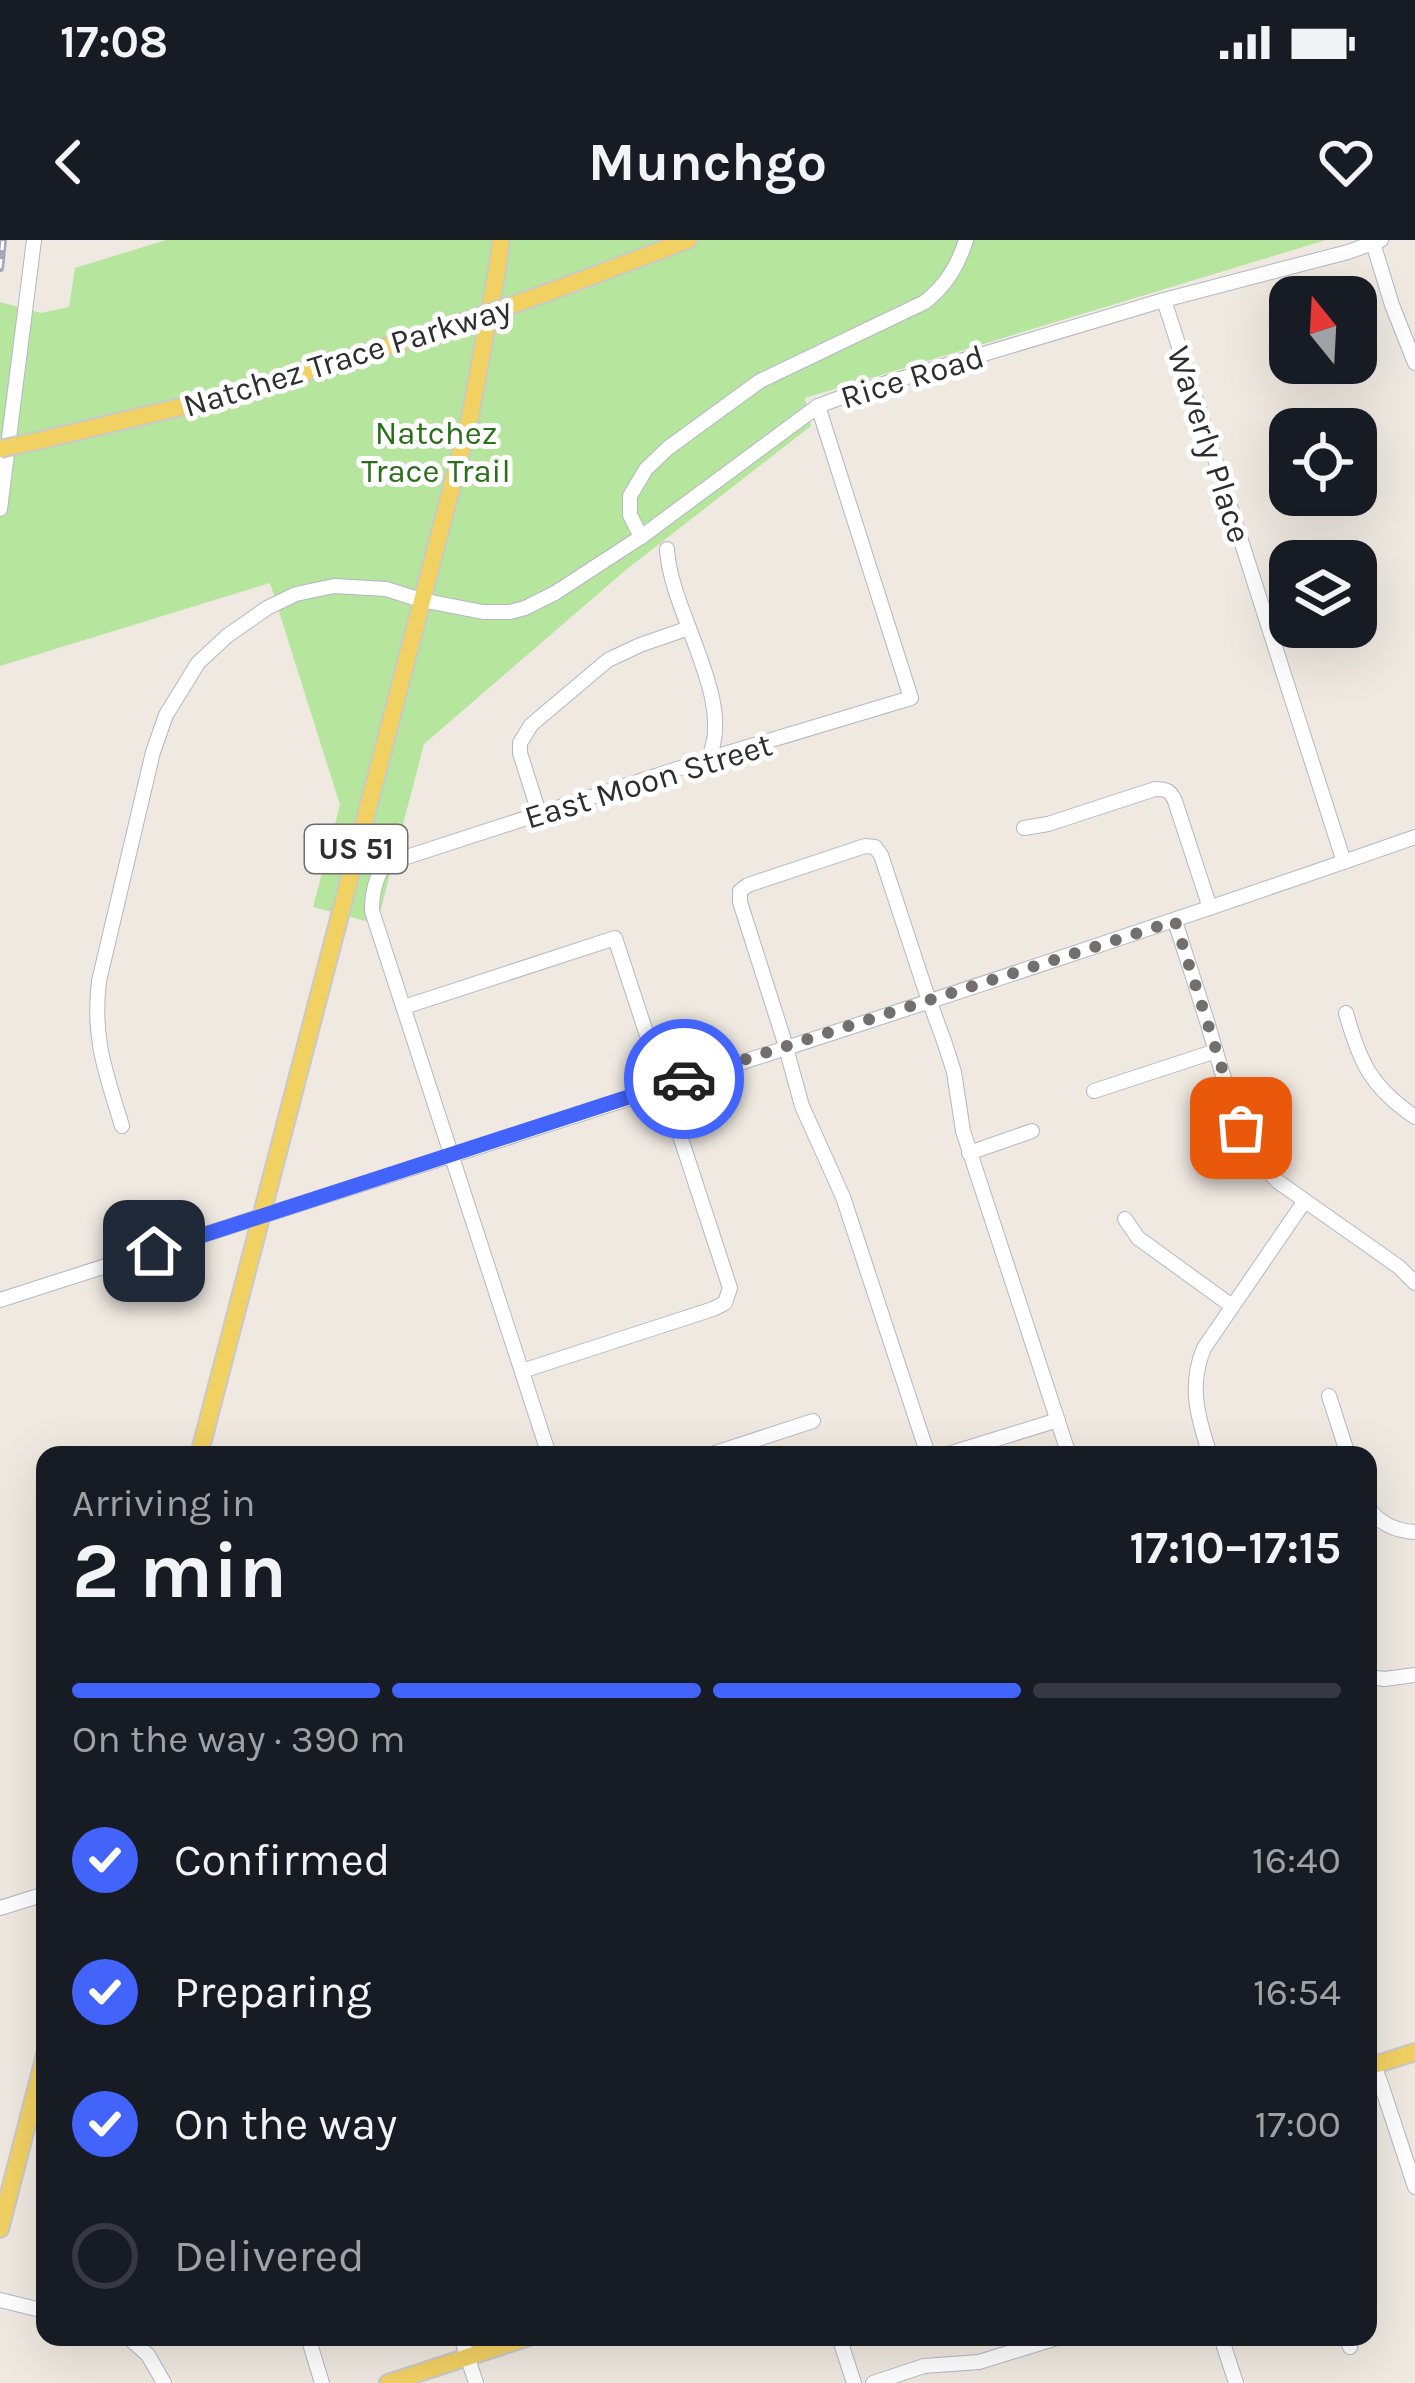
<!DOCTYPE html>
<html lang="en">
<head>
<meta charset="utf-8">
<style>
	:root { --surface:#171b24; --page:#20242c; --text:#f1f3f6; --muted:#9ea1a6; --line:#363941; --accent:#4264fb }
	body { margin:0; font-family:Karla,sans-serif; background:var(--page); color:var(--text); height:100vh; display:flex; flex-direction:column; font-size:45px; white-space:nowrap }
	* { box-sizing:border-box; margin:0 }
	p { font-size:39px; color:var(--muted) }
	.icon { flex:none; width:66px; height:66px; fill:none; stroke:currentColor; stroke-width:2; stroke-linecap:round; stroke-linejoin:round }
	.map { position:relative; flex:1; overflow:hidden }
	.details { position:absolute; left:36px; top:1206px; width:1341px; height:900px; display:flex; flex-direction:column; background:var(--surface); border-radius:24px; box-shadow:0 12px 48px #0002 }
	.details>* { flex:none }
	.needle { width:78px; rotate:342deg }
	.fabs { position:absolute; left:1269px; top:36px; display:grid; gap:24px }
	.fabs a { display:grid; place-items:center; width:108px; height:108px; border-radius:24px; background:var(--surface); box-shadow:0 12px 48px #0002; font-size:60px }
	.pin { position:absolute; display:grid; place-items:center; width:102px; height:102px; color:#fff; margin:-51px; border-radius:24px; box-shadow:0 6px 18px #0006 }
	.courier { position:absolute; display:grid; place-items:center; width:120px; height:120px; margin:-60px; border:9px solid #4264fb; border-radius:50%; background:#fff; color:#222; box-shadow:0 3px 15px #0007 }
	.headline em { font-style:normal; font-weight:700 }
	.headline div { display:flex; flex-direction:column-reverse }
	.headline { display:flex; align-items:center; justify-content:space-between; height:204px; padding:0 36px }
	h1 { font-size:78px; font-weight:700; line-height:90px }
	.bar { display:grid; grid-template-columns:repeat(4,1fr); gap:18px 12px; align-content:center; height:144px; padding:0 36px }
	.bar i { height:15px; border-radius:9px; background:var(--line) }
	.bar .active { background:var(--accent) }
	.bar p { grid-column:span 4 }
	ol { padding:0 36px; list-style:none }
	li { display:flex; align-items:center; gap:36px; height:132px }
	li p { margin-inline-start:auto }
	li .icon { padding:12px; border-radius:50%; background:var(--accent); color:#fff; stroke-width:4 }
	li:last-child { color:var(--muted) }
	li i { width:66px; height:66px; border:6px solid var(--line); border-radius:50% }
	.status { display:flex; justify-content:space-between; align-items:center; height:84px; padding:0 60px; background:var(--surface); direction:ltr }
	.status svg { height:33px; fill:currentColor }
	header { display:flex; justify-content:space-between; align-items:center; height:156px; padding:0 36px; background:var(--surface); font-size:54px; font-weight:700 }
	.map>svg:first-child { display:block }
	.green { fill:#b6e59e }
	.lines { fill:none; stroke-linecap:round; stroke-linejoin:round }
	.minor-casing { stroke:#b4b7c1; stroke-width:16 }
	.major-casing { stroke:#c9c9c9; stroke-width:20 }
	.minor { stroke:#fff; stroke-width:14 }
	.major { stroke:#f2d163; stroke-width:16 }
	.rail-casing { stroke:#a3a6b8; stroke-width:8 }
	.rail { stroke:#fff; stroke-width:3; stroke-dasharray:9; stroke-linecap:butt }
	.major-bridge-casing { stroke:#c9c9c9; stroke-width:20; stroke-linecap:butt }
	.major-bridge { stroke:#f2d163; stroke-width:16 }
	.done { stroke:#726f6d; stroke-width:12; stroke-dasharray:0 21.6 }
	.route { stroke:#4264fb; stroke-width:15 }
	.labels { text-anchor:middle; stroke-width:10; stroke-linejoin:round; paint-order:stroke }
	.shield { fill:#fff; stroke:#6d6d6d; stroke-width:3 }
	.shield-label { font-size:30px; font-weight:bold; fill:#2e2e2e }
	.street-label { font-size:33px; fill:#2e2e2e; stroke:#fff }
	.park-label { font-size:33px; fill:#2c6e1b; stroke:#fff }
</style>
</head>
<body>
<div class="status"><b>17:08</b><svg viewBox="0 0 49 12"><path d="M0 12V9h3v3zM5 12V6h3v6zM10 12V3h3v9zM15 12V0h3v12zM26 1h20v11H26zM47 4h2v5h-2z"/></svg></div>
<header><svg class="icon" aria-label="back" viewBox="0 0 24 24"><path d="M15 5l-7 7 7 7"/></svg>Munchgo<svg class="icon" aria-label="heart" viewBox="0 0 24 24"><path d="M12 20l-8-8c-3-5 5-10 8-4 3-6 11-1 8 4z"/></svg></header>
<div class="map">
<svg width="1415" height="2143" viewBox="0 0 1415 2143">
	<rect width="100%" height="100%" fill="#efe9e1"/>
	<polygon class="green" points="166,0 1326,0 805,158 811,186 627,329 424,504 377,684 313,667 340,565 270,343 0,426 0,62 41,73 69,67 75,28"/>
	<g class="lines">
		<defs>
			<g id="minor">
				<polyline points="1373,3 1392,65 1415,123"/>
				<polyline points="1164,60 1344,622"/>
				<polyline points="0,269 34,0"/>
				<path d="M 641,297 L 630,275 L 630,256 L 646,229 L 668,208 L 760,141 L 925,62 C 946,45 958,26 966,0"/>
				<path d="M 667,309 C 670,372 737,461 708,519"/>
				<polyline points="539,573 520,513 520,503 531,485 608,420 640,405 689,388"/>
				<path d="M 1024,588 L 1048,584 L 1155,549 C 1166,549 1171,551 1175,561 L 1210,668"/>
				<path d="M 1175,681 C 1186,716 1198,752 1209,788 C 1225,842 1238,898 1277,941 L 1399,1027 L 1415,1043"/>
				<polyline points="404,767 615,698 730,1048 725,1063 713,1069 522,1131"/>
				<path d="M 1346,773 C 1360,823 1371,847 1415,877"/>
				<polyline points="1094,851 1216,811"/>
				<path d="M 122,886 C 106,833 92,799 99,741 L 153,512 L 166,475 L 198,423 L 227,396 L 267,368 L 296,354 L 334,346 L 386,349 L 421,360 L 483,372 L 510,372 L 525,368 L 555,353 L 641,297 L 818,166 L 850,154 L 1164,60 L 1348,12 L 1381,0"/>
				<polyline points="969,913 1032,891"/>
				<polyline points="1125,979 1138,998 1232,1066"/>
				<path d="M 0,1060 C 472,908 947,761 1415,597"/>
				<polyline points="1329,1156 1348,1215"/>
				<path d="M 549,1215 L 372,671 C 372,654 375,638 385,624 L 708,519 L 911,458 L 818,166"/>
				<polyline points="709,1215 813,1181"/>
				<polyline points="928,1215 843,957 802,866 783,797 740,662 740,651 748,645 865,606 875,607 881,615 925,749 944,801 954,832 963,891 1069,1215"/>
				<polyline points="945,1215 1058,1180"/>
				<path d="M 1210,1215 C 1198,1178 1188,1146 1204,1108 L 1304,962"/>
				<path d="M 1368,1268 C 1380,1284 1396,1291 1415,1292"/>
				<polyline points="1368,1437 1385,1439 1415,1435"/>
				<polyline points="0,1668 45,1654"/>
				<polyline points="1368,1812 1380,1841 1415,1947"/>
				<polyline points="0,2060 45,2071"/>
				<polyline points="128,2097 148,2115 164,2143"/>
				<polyline points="308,2097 322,2143"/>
				<polyline points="461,2097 476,2143"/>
				<polyline points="839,2097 854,2143"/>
				<polyline points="1221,2097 1236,2143"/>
				<polyline points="1347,2097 1350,2107"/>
				<polyline points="873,2143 924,2126 979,2122 1060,2097"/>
			</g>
			<g id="major">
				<polyline points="552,51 688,0"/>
				<polyline points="46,199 239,153 446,88"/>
				<polyline points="199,1215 470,177 497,31 501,0"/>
				<polyline points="1368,1827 1415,1812"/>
				<polyline points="0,1989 45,1815"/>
				<polyline points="388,2143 529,2097"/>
			</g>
		</defs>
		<use href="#minor" class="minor-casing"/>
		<use href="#major" class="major-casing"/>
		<use href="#minor" class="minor"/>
		<use href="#major" class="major"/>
		<defs>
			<polyline id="rail" points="0,28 3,0"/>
		</defs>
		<use href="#rail" class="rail-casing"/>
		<use href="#rail" class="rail"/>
		<defs>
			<g id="major-bridge">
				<polyline points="446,88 552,51"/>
				<polyline points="0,209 46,199"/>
			</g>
		</defs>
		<use href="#major-bridge" class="major-bridge-casing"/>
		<use href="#major-bridge" class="major-bridge"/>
	</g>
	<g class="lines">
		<polyline class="done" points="684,839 1175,681 1241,888"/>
		<polyline class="route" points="154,1011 684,839"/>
	</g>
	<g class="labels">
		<rect class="shield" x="305" y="585" width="102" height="48" rx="9"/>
		<g class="shield-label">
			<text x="356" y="619">US 51</text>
		</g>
		<g class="street-label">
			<text transform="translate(347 116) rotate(-17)" y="12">Natchez Trace Parkway</text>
			<text transform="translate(912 136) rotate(-17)" y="12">Rice Road</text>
			<text transform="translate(1210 204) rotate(72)" y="12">Waverly Place</text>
			<text transform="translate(648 540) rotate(-17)" y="12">East Moon Street</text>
		</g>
		<g class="park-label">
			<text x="436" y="204">Natchez<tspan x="436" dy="38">Trace Trail</tspan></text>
		</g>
	</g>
</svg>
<div class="fabs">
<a><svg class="needle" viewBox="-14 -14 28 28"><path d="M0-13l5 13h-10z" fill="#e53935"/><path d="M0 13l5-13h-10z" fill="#9ea1a6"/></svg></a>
<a><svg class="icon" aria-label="locate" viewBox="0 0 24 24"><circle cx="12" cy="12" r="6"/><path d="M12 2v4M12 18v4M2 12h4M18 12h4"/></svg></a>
<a><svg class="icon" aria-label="layers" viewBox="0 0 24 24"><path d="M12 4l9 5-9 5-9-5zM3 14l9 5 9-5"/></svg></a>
</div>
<div class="pin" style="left:1241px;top:888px;background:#ea580c"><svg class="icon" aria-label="bag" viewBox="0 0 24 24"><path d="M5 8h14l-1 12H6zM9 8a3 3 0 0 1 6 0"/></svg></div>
<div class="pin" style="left:154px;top:1011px;background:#1f2937"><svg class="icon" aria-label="home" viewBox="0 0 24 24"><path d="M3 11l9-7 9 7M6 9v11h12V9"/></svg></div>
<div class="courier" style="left:684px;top:839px"><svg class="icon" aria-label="car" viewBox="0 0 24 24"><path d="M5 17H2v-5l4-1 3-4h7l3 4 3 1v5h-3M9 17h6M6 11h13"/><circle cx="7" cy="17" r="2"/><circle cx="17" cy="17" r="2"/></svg></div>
<section class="details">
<div class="headline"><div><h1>2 min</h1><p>Arriving in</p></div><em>17:10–17:15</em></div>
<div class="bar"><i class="active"></i><i class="active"></i><i class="active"></i><i></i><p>On the way · 390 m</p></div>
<ol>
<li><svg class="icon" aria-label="check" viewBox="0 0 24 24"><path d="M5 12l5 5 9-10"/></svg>Confirmed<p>16:40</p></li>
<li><svg class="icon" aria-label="check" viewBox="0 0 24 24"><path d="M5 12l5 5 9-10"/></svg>Preparing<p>16:54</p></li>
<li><svg class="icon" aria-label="check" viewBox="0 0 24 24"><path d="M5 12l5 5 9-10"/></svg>On the way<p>17:00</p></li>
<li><i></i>Delivered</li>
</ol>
</section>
</div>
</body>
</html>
